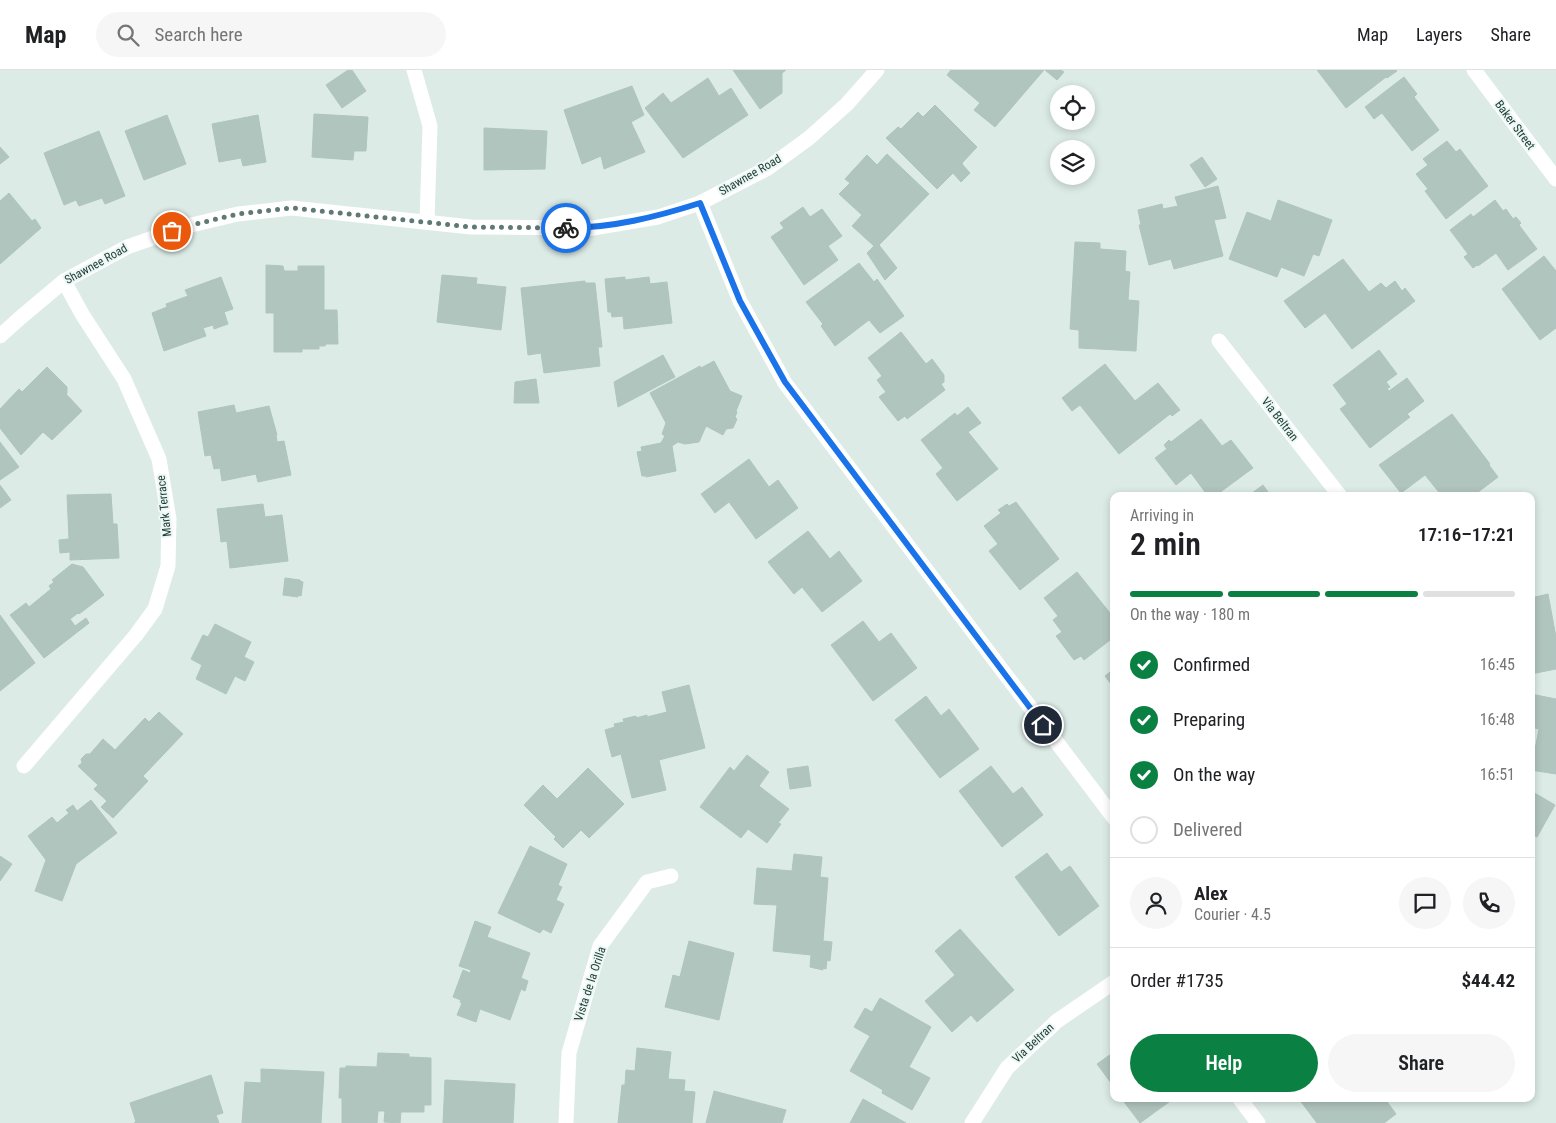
<!DOCTYPE html>
<html lang="en">
<head>
<meta charset="utf-8">
<style>
	:root { --surface:#fff; --page:#f6f6f6; --text:#202124; --muted:#757577; --line:#e0e0e0; --accent:#0b8043 }
	body { margin:0; font-family:"Roboto Condensed",sans-serif; background:var(--page); color:var(--text); height:100vh; display:flex; flex-direction:column; font-size:19px; white-space:nowrap }
	* { box-sizing:border-box; margin:0 }
	p { font-size:16px; color:var(--muted) }
	.icon { flex:none; width:28px; height:28px; fill:none; stroke:currentColor; stroke-width:2; stroke-linecap:round; stroke-linejoin:round }
	.map { position:relative; flex:1; overflow:hidden }
	.details { position:absolute; left:1110px; top:422px; width:425px; height:610px; display:flex; flex-direction:column; background:var(--surface); border-radius:10px; box-shadow:0 2px 8px #0003 }
	.details>* { flex:none }
	.fabs { position:absolute; left:1050px; top:15px; display:grid; gap:10px }
	.fabs a { display:grid; place-items:center; width:45px; height:45px; border-radius:50%; background:var(--surface); box-shadow:0 2px 8px #0003; font-size:25px }
	.pin { position:absolute; display:grid; place-items:center; width:42px; height:42px; color:#fff; margin:-21px; border:2px solid #fff; border-radius:50%; box-shadow:0 1px 5px #0007 }
	.courier { position:absolute; display:grid; place-items:center; width:50px; height:50px; margin:-25px; border:4px solid #1a73e8; border-radius:50%; background:#fff; color:#222; box-shadow:0 1px 6px #0007 }
	.summary em { font-style:normal; font-weight:600 }
	.summary div { display:flex; flex-direction:column-reverse }
	.summary { display:flex; align-items:center; justify-content:space-between; height:85px; padding:0 20px }
	h1 { font-size:32px; font-weight:600; line-height:38px }
	.bar { display:grid; grid-template-columns:repeat(4,1fr); gap:8px 5px; align-content:center; height:60px; padding:0 20px }
	.bar i { height:6px; border-radius:4px; background:var(--line) }
	.bar .current { background:var(--accent) }
	.bar p { grid-column:span 4 }
	.line { display:flex; align-items:center; gap:12px; padding:0 20px; border-top:1px solid var(--line) }
	.line div { flex:1 }
	.round { display:grid; place-items:center; flex:none; width:52px; height:52px; border-radius:26px; background:var(--page) }
	ol { padding:0 20px; list-style:none }
	li { display:flex; align-items:center; gap:15px; height:55px }
	li p { margin-inline-start:auto }
	li .icon { padding:5px; border-radius:50%; background:var(--accent); color:#fff; stroke-width:4 }
	li:last-child { color:var(--muted) }
	li i { width:28px; height:28px; border:2px solid var(--line); border-radius:50% }
	.cta { display:flex; gap:10px; margin-top:auto; padding:10px 20px }
	.cta a { flex:1; height:58px; border-radius:30px; background:var(--accent); color:#fff; font-size:20px; font-weight:600; line-height:58px; text-align:center }
	.cta a+a { background:var(--page); color:var(--text) }
	header { display:flex; align-items:center; gap:30px; box-sizing:border-box; height:70px; padding:0 25px; background:var(--surface); border-bottom:1px solid var(--line) }
	header strong { font-size:24px }
	nav { display:flex; gap:28px; margin-inline-start:auto; font-size:18px }
	.search { width:350px; height:45px; background:var(--page); display:flex; align-items:center; gap:12px; box-sizing:border-box; padding:0 18px; border-radius:28px; color:var(--muted); font-size:19px }
	.map>svg:first-child { display:block }
	.building { fill:#b1c5bf; stroke:#aec5be }
	.lines { fill:none; stroke-linecap:round; stroke-linejoin:round }
	.minor { stroke:#fff; stroke-width:15 }
	.done { stroke:#5f7974; stroke-width:5; stroke-dasharray:0 9 }
	.route { stroke:#1a73e8; stroke-width:6 }
	.labels { text-anchor:middle; stroke-width:4; stroke-linejoin:round; paint-order:stroke }
	.street-label { font-size:12px; fill:#1c3b36; stroke:#edf7f3 }
</style>
</head>
<body>
<header>
<strong>Map</strong>
<div class="search"><svg class="icon" aria-label="search" viewBox="0 0 24 24"><circle cx="10" cy="10" r="6"/><path d="M15 15l6 6"/></svg>Search here</div>
<nav><a>Map</a><a>Layers</a><a>Share</a></nav>
</header>
<div class="map">
<svg width="1556" height="1053" viewBox="0 0 1556 1053">
	<rect width="100%" height="100%" fill="#dcebe6"/>
	<g class="building">
		<polygon points="348,0 352,0 366,21 342,38 326,15"/>
		<polygon points="733,0 786,0 782,3 782,23 760,39"/>
		<polygon points="951,0 1044,0 995,57 974,40 980,33 947,5"/>
		<polygon points="1045,0 1061,0 1064,2 1057,10"/>
		<polygon points="1317,0 1396,0 1397,1 1387,8 1386,7 1346,38"/>
		<polygon points="1404,7 1417,24 1414,27 1439,60 1412,81 1382,43 1374,49 1365,37"/>
		<polygon points="708,8 719,26 731,18 748,45 683,88 645,38 663,23 671,33"/>
		<polygon points="632,16 644,45 631,52 645,82 604,99 601,86 582,94 564,40"/>
		<polygon points="935,35 977,77 963,92 962,94 970,103 961,112 953,103 937,119 886,68 898,57 901,59 918,42 923,47"/>
		<polygon points="314,44 368,47 366,81 354,81 353,90 312,87"/>
		<polygon points="167,45 186,94 144,110 125,61"/>
		<polygon points="258,45 266,92 243,96 241,88 219,92 212,54"/>
		<polygon points="484,58 547,61 545,99 484,100"/>
		<polygon points="99,61 125,126 105,134 102,128 79,136 76,130 64,135 44,83"/>
		<polygon points="1447,71 1456,82 1460,79 1488,116 1446,149 1425,121 1428,119 1416,104 1428,95 1423,89"/>
		<polygon points="0,77 9,87 0,94"/>
		<polygon points="887,84 929,124 879,175 897,198 885,210 867,183 874,176 852,156 862,145 839,124 850,113 845,109 867,85 877,95"/>
		<polygon points="1202,87 1217,109 1205,117 1190,95"/>
		<polygon points="1218,116 1226,148 1214,150 1223,186 1174,199 1171,189 1149,195 1139,155 1141,155 1138,140 1162,134 1163,139 1178,136 1175,127"/>
		<polygon points="9,123 32,151 35,149 41,158 0,194 0,131"/>
		<polygon points="1278,130 1332,150 1319,186 1313,184 1304,206 1281,197 1277,207 1229,189 1247,142 1271,151"/>
		<polygon points="1495,130 1503,141 1506,139 1513,149 1516,147 1521,153 1519,155 1537,179 1508,200 1496,183 1478,196 1477,195 1473,198 1464,187 1468,184 1450,160 1471,144 1473,147"/>
		<polygon points="803,137 810,147 822,139 842,166 828,176 838,190 804,215 771,167 784,158 780,153"/>
		<polygon points="1075,172 1100,173 1100,179 1126,181 1125,201 1130,202 1128,230 1139,231 1136,281 1079,278 1079,260 1070,259"/>
		<polygon points="1544,186 1556,201 1556,258 1540,270 1502,219"/>
		<polygon points="1343,189 1369,222 1381,213 1386,218 1395,211 1402,221 1405,218 1415,231 1352,279 1325,243 1305,258 1284,231"/>
		<polygon points="859,193 874,212 877,209 904,246 880,263 869,250 835,276 821,256 823,254 806,232"/>
		<polygon points="266,195 283,196 284,201 298,201 298,196 324,196 324,240 337,240 338,274 326,274 325,276 319,276 319,279 302,279 302,282 274,282 274,243 266,243"/>
		<polygon points="442,205 477,208 476,214 506,217 501,260 437,252"/>
		<polygon points="221,207 233,239 224,242 228,254 214,259 213,255 203,258 206,266 164,281 152,243 167,237 166,234 188,226 185,220"/>
		<polygon points="625,207 625,210 649,207 650,214 667,212 672,253 624,259 623,246 612,247 611,242 608,242 605,209"/>
		<polygon points="585,211 585,213 595,213 602,277 598,277 600,296 544,303 541,283 528,285 521,218"/>
		<polygon points="901,262 926,294 932,289 944,305 944,312 941,314 945,320 907,349 905,346 898,351 879,327 886,322 877,310 882,306 868,288"/>
		<polygon points="1379,280 1397,304 1386,312 1390,317 1387,319 1389,321 1407,308 1424,331 1407,344 1410,347 1370,378 1340,339 1347,334 1333,315"/>
		<polygon points="663,285 675,307 618,337 614,312"/>
		<polygon points="714,291 730,321 742,326 736,341 737,342 735,347 737,349 733,358 726,359 723,365 706,356 699,372 685,374 678,372 672,376 676,401 646,407 646,406 642,406 637,382 642,381 641,377 661,373 665,366 662,364 666,353 650,323 700,296 701,298"/>
		<polygon points="1105,294 1135,331 1158,313 1180,340 1172,346 1170,344 1119,384 1080,335 1072,341 1062,328"/>
		<polygon points="47,297 67,317 67,323 66,324 82,341 52,370 43,362 21,385 0,358 0,339 19,319 22,322"/>
		<polygon points="536,309 539,333 514,333 515,312"/>
		<polygon points="234,335 236,343 269,336 277,365 276,365 277,372 284,371 291,405 258,412 256,404 222,411 220,398 214,399 211,385 205,386 198,342"/>
		<polygon points="968,337 981,353 968,362 998,399 957,431 936,404 943,398 921,370 955,343 957,346"/>
		<polygon points="1452,344 1490,394 1489,395 1498,407 1473,426 1442,426 1425,405 1401,423 1379,395"/>
		<polygon points="1201,349 1222,376 1231,370 1253,398 1215,426 1208,426 1191,403 1176,415 1155,388 1167,379 1164,375 1169,370 1171,372"/>
		<polygon points="0,372 19,397 0,410"/>
		<polygon points="749,389 769,417 778,410 798,438 756,469 729,432 715,443 701,424"/>
		<polygon points="0,415 11,430 0,438"/>
		<polygon points="1263,415 1271,426 1248,426"/>
		<polygon points="111,424 113,454 117,454 119,488 70,490 70,482 60,483 59,470 69,469 67,425"/>
		<polygon points="1016,432 1059,489 1020,520 989,481 998,474 984,456 1001,443 998,440 1007,434 1009,436"/>
		<polygon points="263,434 265,447 282,445 288,491 230,498 227,471 221,472 217,439"/>
		<polygon points="808,461 830,489 839,481 862,511 822,542 802,517 794,524 768,492"/>
		<polygon points="72,494 83,497 104,525 79,544 78,543 70,549 75,556 86,548 89,553 44,588 10,545 26,533 29,537 51,519 49,516 54,512 52,510"/>
		<polygon points="1077,502 1114,548 1114,567 1084,590 1081,586 1074,590 1056,566 1062,562 1053,550 1058,546 1044,528"/>
		<polygon points="285,508 300,510 300,511 303,512 301,526 298,525 298,527 283,525"/>
		<polygon points="1548,524 1556,567 1556,599 1531,604 1531,528"/>
		<polygon points="0,545 35,593 0,621"/>
		<polygon points="863,551 879,572 891,563 917,598 873,631 831,575"/>
		<polygon points="215,554 251,572 244,587 254,592 245,611 235,606 226,624 196,609 202,595 191,589 203,565 208,567"/>
		<polygon points="1114,599 1114,618 1105,606"/>
		<polygon points="689,615 705,678 659,690 666,720 632,728 621,684 612,687 605,660 615,657 614,654 624,652 623,649 636,646 636,648 647,645 647,647 667,642 662,622"/>
		<polygon points="1531,624 1556,629 1556,704 1531,700 1539,659 1531,657"/>
		<polygon points="926,626 941,646 949,639 979,679 940,708 895,650"/>
		<polygon points="159,642 183,664 143,706 148,711 113,748 101,737 107,731 94,719 98,715 78,696 82,693 81,689 86,684 90,684 103,669 115,680 145,648 149,652"/>
		<polygon points="747,685 769,702 759,716 789,739 778,753 781,754 767,773 748,759 741,768 700,737 730,697 734,701"/>
		<polygon points="808,696 811,716 790,719 787,699"/>
		<polygon points="991,696 1013,724 1022,717 1043,745 1002,777 959,721"/>
		<polygon points="588,698 624,734 589,768 581,760 563,778 554,769 556,767 524,735 543,715 557,729"/>
		<polygon points="1531,721 1555,735 1537,767 1531,764"/>
		<polygon points="91,730 117,763 76,794 62,831 35,821 46,790 28,766 52,747 57,753 69,743 66,740 73,735 77,741"/>
		<polygon points="530,776 567,794 558,815 562,817 556,830 564,834 551,863 543,859 540,863 498,843"/>
		<polygon points="1047,783 1061,802 1070,796 1099,836 1059,866 1015,807"/>
		<polygon points="794,784 822,787 820,807 828,808 823,871 832,872 830,891 827,890 826,899 823,898 823,900 810,897 811,885 773,881 777,835 754,834 757,798 792,801"/>
		<polygon points="0,786 12,794 0,811"/>
		<polygon points="475,851 491,857 487,867 530,883 521,908 528,911 525,921 521,919 510,950 480,939 476,952 457,945 462,933 460,932 461,930 453,927 463,900 470,903 471,900 459,896"/>
		<polygon points="960,859 1014,920 977,952 971,945 952,962 925,931 955,905 935,881"/>
		<polygon points="689,871 734,883 719,950 665,937 673,905 680,907"/>
		<polygon points="880,928 931,957 909,997 930,1008 912,1040 882,1023 883,1020 850,1001 870,966 854,957 865,938 872,942"/>
		<polygon points="637,978 671,982 668,1009 685,1010 684,1021 695,1022 692,1053 618,1053 622,1015 625,1015 626,1000 635,1001"/>
		<polygon points="1114,982 1114,1017 1097,994"/>
		<polygon points="378,983 409,984 409,987 431,988 431,1035 424,1035 424,1042 401,1042 400,1053 384,1052 385,1041 378,1041 377,1053 342,1053 342,1028 339,1028 340,998 346,998 346,996 377,997"/>
		<polygon points="261,999 324,1002 321,1053 242,1053 245,1012 261,1013"/>
		<polygon points="211,1005 223,1043 216,1045 219,1053 134,1053 136,1052 130,1033"/>
		<polygon points="445,1010 515,1014 513,1053 443,1053"/>
		<polygon points="714,1021 786,1040 782,1053 706,1053"/>
		<polygon points="863,1029 906,1053 850,1053"/>
		<polygon points="1122,1029 1173,1029 1140,1053"/>
		<polygon points="1299,1029 1385,1029 1396,1044 1384,1053 1317,1053"/>
	</g>
	<g class="lines">
		<g class="minor">
			<polyline points="414,0 430,56 427,151"/>
			<polyline points="1474,0 1556,109"/>
			<polyline points="700,133 740,231 785,313 1114,748"/>
			<polyline points="0,266 20,248 64,211 127,177 187,156 238,144 292,138 471,157 593,158 658,147 700,133 768,98 809,68 847,34 877,0"/>
			<polyline points="1219,271 1340,426"/>
			<polyline points="24,696 136,565 155,539 168,496 169,449 159,389 124,309 82,244 64,211"/>
			<polyline points="1240,1029 1258,1053"/>
			<polyline points="566,1053 569,983 600,876 647,812 671,806"/>
			<polyline points="972,1053 1007,998 1057,951 1114,912"/>
		</g>
	</g>
	<g class="lines">
		<polyline class="done" points="172,161 187,156 238,144 292,138 471,157 566,158"/>
		<path class="route" d="M 566,158 C 612,158 656,147 700,133 L 740,231 L 785,312 L 1043,655"/>
	</g>
	<g class="labels">
		<g class="street-label">
			<text transform="translate(1515 55) rotate(53)" y="4">Baker Street</text>
			<text transform="translate(750 105) rotate(-30)" y="4">Shawnee Road</text>
			<text transform="translate(96 194) rotate(-29)" y="4">Shawnee Road</text>
			<text transform="translate(1280 349) rotate(52)" y="4">Via Beltran</text>
			<text transform="translate(164 436) rotate(-96)" y="4">Mark Terrace</text>
			<text transform="translate(590 914) rotate(-72)" y="4">Vista de la Orilla</text>
			<text transform="translate(1033 973) rotate(-43)" y="4">Via Beltran</text>
		</g>
	</g>
</svg>
<div class="fabs">
<a><svg class="icon" aria-label="locate" viewBox="0 0 24 24"><circle cx="12" cy="12" r="6"/><path d="M12 2v4M12 18v4M2 12h4M18 12h4"/></svg></a>
<a><svg class="icon" aria-label="layers" viewBox="0 0 24 24"><path d="M12 4l9 5-9 5-9-5zM3 14l9 5 9-5"/></svg></a>
</div>
<div class="pin" style="left:172px;top:161px;background:#ea580c"><svg class="icon" aria-label="bag" viewBox="0 0 24 24"><path d="M5 8h14l-1 12H6zM9 8a3 3 0 0 1 6 0"/></svg></div>
<div class="pin" style="left:1043px;top:655px;background:#1f2937"><svg class="icon" aria-label="home" viewBox="0 0 24 24"><path d="M3 11l9-7 9 7M6 9v11h12V9"/></svg></div>
<div class="courier" style="left:566px;top:158px"><svg class="icon" aria-label="bike" viewBox="0 0 24 24"><circle cx="6" cy="16" r="4"/><circle cx="18" cy="16" r="4"/><path d="M6 16l4-8h5l3 8M10 8l3 8H6M13 5h3"/></svg></div>
<section class="details">
<div class="summary"><div><h1>2 min</h1><p>Arriving in</p></div><em>17:16–17:21</em></div>
<div class="bar"><i class="current"></i><i class="current"></i><i class="current"></i><i></i><p>On the way · 180 m</p></div>
<ol>
<li><svg class="icon" aria-label="check" viewBox="0 0 24 24"><path d="M5 12l5 5 9-10"/></svg>Confirmed<p>16:45</p></li>
<li><svg class="icon" aria-label="check" viewBox="0 0 24 24"><path d="M5 12l5 5 9-10"/></svg>Preparing<p>16:48</p></li>
<li><svg class="icon" aria-label="check" viewBox="0 0 24 24"><path d="M5 12l5 5 9-10"/></svg>On the way<p>16:51</p></li>
<li><i></i>Delivered</li>
</ol>
<div class="line" style="height:90px"><a class="round"><svg class="icon" aria-label="person" viewBox="0 0 24 24"><circle cx="12" cy="8" r="4"/><path d="M4 21q1-7 8-7t8 7"/></svg></a><div><b>Alex</b><p>Courier · 4.5</p></div><a class="round"><svg class="icon" aria-label="chat" viewBox="0 0 24 24"><path d="M4 5h16v11H9l-5 4z"/></svg></a><a class="round"><svg class="icon" aria-label="phone" viewBox="0 0 24 24"><path d="M5 4h4l2 5-3 2q2 4 5 5l2-3 5 2v4C11 20 4 13 5 4z"/></svg></a></div>
<div class="line" style="height:65px"><div>Order #1735</div><b>$44.42</b></div>
<div class="cta"><a>Help</a><a>Share</a></div>
</section>
</div>
</body>
</html>
